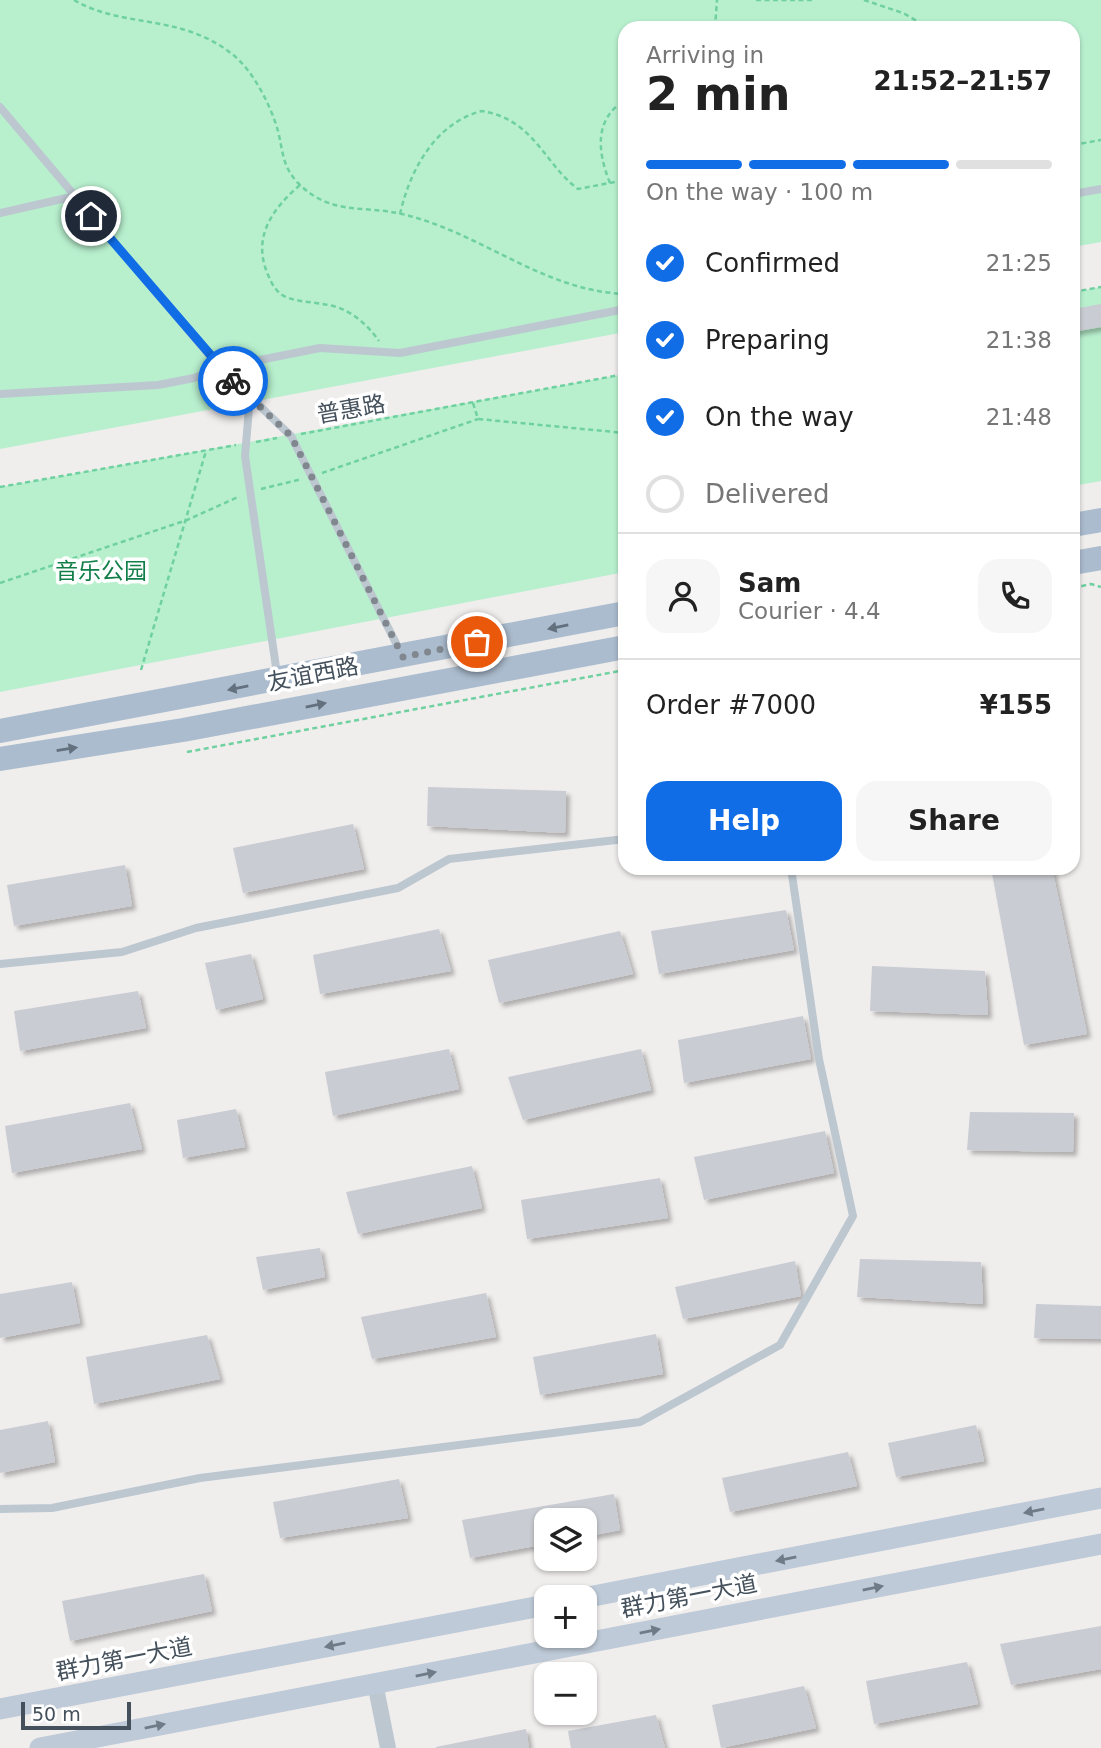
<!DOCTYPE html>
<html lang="en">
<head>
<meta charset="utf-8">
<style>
	:root { --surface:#fff; --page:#f6f6f6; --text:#222; --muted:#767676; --line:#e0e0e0; --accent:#106de6 }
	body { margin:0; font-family:"DejaVu Sans","Noto Sans SC",sans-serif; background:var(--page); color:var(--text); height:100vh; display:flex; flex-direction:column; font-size:26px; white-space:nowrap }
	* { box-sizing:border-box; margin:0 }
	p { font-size:23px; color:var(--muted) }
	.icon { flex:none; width:38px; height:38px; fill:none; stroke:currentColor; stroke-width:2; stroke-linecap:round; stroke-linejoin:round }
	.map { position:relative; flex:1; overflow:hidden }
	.drawer { position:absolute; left:618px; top:21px; width:462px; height:854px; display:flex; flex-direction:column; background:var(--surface); border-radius:21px; box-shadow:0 2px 5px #0004 }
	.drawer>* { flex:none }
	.buttons { position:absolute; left:534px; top:1508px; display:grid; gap:14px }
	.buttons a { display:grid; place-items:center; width:63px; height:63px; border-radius:14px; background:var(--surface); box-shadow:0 2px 5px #0004; font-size:35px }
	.scale { position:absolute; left:21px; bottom:18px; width:110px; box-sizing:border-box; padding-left:7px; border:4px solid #44505b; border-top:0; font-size:19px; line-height:24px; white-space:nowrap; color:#44505b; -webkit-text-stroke:5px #fff; paint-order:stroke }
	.pin { position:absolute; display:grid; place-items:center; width:60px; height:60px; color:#fff; margin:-30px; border:4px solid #fff; border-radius:50%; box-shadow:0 2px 7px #0007 }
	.courier { position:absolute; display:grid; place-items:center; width:70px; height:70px; margin:-35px; border:5px solid #106de6; border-radius:50%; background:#fff; color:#222; box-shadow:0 2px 9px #0007 }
	.summary em { font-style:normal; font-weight:800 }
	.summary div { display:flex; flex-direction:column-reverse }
	.summary { display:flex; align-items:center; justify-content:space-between; height:119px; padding:0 28px }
	h1 { font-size:46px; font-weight:800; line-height:52px }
	.bar { display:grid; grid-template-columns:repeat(4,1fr); gap:10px 7px; align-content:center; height:84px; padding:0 28px }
	.bar i { height:9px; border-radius:5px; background:var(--line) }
	.bar .on { background:var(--accent) }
	.bar p { grid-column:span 4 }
	.line { display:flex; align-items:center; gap:18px; padding:0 28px; border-top:2px solid var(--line) }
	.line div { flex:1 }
	.round { display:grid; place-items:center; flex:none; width:74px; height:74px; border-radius:21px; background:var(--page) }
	ol { padding:0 28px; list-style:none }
	li { display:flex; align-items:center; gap:21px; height:77px }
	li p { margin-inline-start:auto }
	li .icon { padding:7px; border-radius:50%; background:var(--accent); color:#fff; stroke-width:4 }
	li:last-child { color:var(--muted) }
	li i { width:38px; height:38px; border:4px solid var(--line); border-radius:50% }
	.cta { display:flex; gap:14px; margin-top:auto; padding:14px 28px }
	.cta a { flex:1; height:80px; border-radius:21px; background:var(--accent); color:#fff; font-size:28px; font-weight:800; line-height:80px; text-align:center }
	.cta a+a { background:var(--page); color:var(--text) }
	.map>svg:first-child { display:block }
	.green { fill:#b8f0ce }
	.building { fill:#c9ccd2; filter:url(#shadow) }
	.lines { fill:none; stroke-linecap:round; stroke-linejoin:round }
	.path { stroke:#6fd0a0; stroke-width:2.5; stroke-dasharray:5 3.5; stroke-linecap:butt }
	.service { stroke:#bcc7d0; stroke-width:8 }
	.minor { stroke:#bcc7d0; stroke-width:16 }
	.secondary { stroke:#becad7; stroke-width:21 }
	.primary { stroke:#abbcce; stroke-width:24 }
	.oneway { fill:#63707e }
	.oneway2 { fill:#6f7b86 }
	.done { stroke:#80878e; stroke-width:7; stroke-dasharray:0 12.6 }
	.route { stroke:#106de6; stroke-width:9 }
	.labels { text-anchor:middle; stroke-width:7; stroke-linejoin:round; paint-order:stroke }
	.street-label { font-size:23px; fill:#44505b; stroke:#fff }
	.park-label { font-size:23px; fill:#127f49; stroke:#fff }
</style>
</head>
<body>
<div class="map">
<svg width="1101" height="1748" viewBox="0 0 1101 1748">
	<defs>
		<filter id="shadow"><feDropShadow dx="4" dy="4" stdDeviation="2" flood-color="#0004"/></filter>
	</defs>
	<rect width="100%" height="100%" fill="#f0eded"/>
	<g class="green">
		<polygon points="0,0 1101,0 1101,242 1073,247 1073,28 625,28 625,332 0,449"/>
		<polygon points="1101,287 1101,481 1073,486 1073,292"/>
		<polygon points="625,374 625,572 0,692 0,487"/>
	</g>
	<g class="building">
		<polygon points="1101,304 1101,327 1073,332 1073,309"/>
		<polygon points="428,787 566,791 565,833 427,826"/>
		<polygon points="353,824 364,869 243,893 233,848"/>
		<polygon points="125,865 132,906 14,926 7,885"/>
		<polygon points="991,868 1052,868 1087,1034 1024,1045"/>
		<polygon points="786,910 794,950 659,974 651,931"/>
		<polygon points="439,929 451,971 320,994 313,955"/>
		<polygon points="620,931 633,974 499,1003 488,960"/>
		<polygon points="251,954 263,999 216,1010 205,963"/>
		<polygon points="872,966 985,971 988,1015 870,1011"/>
		<polygon points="138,991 146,1028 20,1051 14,1011"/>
		<polygon points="803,1016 811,1059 684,1083 678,1040"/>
		<polygon points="449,1049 459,1089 333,1116 325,1072"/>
		<polygon points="641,1049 651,1090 523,1120 508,1077"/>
		<polygon points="130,1103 142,1149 12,1173 5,1126"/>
		<polygon points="236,1109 245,1147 183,1158 177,1120"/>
		<polygon points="970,1112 1074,1113 1073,1152 967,1150"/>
		<polygon points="825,1131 834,1173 704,1200 694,1157"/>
		<polygon points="472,1166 482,1208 358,1234 346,1192"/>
		<polygon points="660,1178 668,1218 527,1239 521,1200"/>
		<polygon points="320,1248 325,1277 263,1290 256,1257"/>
		<polygon points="860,1259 981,1262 983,1304 857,1297"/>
		<polygon points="795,1261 801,1296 683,1319 675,1287"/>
		<polygon points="72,1282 80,1323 0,1338 0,1294"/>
		<polygon points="486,1293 496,1337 372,1359 361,1317"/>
		<polygon points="1036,1304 1101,1306 1101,1339 1034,1338"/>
		<polygon points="656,1334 663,1374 540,1395 533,1357"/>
		<polygon points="207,1335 220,1379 94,1404 86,1357"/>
		<polygon points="48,1421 55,1462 0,1473 0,1430"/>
		<polygon points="976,1425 984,1461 896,1477 888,1443"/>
		<polygon points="848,1452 857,1486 730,1512 722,1478"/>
		<polygon points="399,1479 408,1518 280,1538 273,1502"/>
		<polygon points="614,1494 620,1530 584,1537 584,1521 546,1521 546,1544 470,1558 462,1520"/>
		<polygon points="204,1574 212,1611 70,1641 62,1601"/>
		<polygon points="1101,1626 1101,1669 1011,1685 1000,1644"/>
		<polygon points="967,1662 978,1704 874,1724 866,1681"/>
		<polygon points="804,1686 816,1728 721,1748 712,1705"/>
		<polygon points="656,1715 665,1748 571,1748 568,1731"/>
		<polygon points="526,1729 529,1748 436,1748 436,1747"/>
	</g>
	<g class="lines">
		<g class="path">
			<path d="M 74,0 C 124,29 180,13 232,54 C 253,70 271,106 278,131 C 283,151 282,166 298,183 C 331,216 363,205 402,214 C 480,232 543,291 625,294"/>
			<polyline points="756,0 814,0"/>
			<polyline points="864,0 903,13 929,28"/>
			<polyline points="715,28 717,0"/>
			<polyline points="1073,145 1101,140"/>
			<path d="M 610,183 C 598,153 593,120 625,100"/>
			<path d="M 300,185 C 271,210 251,239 269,277 C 272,285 278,294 286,297 C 298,302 314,302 328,305 C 349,308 367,324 379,341"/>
			<path d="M 400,214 C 410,170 435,123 482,111 C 535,120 544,164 578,189 L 625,180"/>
			<polyline points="1073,292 1101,287"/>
			<polyline points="473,403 478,419 625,433"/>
			<polyline points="301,434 625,374"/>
			<polyline points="256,442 277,438"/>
			<polyline points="322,473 478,419"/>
			<polyline points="0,487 236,445"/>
			<polyline points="261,489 302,479"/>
			<polyline points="0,583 187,520 238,497"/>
			<polyline points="1073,588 1091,584 1101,587"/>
			<polyline points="141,670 206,451"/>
			<polyline points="187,752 625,670"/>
		</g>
		<g class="service">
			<polyline points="0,107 220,368 291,436 401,653"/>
			<polyline points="1073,194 1101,189"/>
			<polyline points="0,213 75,196"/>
			<polyline points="0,394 158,385 194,378 220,368 320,348 400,353 625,309"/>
			<polyline points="250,396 245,456 277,674"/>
			<polyline points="0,964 122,952 196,928 398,888 449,859 625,839"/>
			<polyline points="0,1509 52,1508 200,1478 640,1422 780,1345 853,1216 819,1059 791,868"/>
		</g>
		<polyline class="minor" points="375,1683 388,1748"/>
		<g class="secondary">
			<polyline points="583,1598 1101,1498"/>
			<polyline points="0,1709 546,1605"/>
			<polyline points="40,1748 1101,1544"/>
		</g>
		<g class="primary">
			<polyline points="1073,525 1101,520"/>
			<polyline points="1073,563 1101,558"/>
			<polyline points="0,731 625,613"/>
			<polyline points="0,759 183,730 625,647"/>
		</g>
	</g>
	<defs><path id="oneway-solid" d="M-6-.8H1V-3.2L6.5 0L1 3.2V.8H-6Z" transform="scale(1.75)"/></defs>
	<g class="oneway">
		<use href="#oneway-solid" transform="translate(558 627) rotate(169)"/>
		<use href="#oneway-solid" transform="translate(238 688) rotate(169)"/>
		<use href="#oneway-solid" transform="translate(316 705) rotate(-11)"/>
		<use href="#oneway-solid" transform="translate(67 749) rotate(-9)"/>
	</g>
	<g class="oneway2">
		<use href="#oneway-solid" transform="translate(1034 1511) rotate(169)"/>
		<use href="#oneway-solid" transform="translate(786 1559) rotate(169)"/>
		<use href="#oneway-solid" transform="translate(873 1588) rotate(-11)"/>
		<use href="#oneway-solid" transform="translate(650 1631) rotate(-11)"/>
		<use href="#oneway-solid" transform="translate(335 1645) rotate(169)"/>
		<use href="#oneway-solid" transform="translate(426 1674) rotate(-11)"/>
		<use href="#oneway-solid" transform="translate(155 1726) rotate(-11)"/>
	</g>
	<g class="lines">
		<polyline class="done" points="233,381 291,436 403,657 477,642"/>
		<polyline class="route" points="91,216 233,381"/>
	</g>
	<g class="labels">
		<g class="street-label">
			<text transform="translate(351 409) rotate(-10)" y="8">普惠路</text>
			<text transform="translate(313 674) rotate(-11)" y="8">友谊西路</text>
			<text transform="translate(689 1596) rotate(-11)" y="8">群力第一大道</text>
			<text transform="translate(124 1659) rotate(-11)" y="8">群力第一大道</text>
		</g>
		<g class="park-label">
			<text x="101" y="579">音乐公园</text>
		</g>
	</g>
</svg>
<div class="buttons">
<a><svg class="icon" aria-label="layers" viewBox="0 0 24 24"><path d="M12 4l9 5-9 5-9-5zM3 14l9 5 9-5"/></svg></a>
<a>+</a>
<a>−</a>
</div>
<div class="scale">50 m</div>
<div class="pin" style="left:477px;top:642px;background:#ea580c"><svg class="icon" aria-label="bag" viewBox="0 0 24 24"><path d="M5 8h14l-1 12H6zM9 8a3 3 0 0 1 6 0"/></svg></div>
<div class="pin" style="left:91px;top:216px;background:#1f2937"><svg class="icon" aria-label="home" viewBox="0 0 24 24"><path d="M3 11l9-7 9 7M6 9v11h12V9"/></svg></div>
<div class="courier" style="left:233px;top:381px"><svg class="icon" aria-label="bike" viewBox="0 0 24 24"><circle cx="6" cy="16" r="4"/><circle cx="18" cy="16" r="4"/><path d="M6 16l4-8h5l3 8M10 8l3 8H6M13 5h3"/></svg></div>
<section class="drawer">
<div class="summary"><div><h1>2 min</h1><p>Arriving in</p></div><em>21:52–21:57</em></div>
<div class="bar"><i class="on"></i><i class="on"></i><i class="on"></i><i></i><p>On the way · 100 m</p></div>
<ol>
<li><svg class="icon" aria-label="check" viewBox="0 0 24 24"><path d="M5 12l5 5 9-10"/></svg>Confirmed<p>21:25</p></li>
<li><svg class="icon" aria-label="check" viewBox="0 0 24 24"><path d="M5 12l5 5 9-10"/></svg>Preparing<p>21:38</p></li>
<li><svg class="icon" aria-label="check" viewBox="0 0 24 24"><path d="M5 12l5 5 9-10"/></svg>On the way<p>21:48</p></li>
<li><i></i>Delivered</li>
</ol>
<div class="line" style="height:126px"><a class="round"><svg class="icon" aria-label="person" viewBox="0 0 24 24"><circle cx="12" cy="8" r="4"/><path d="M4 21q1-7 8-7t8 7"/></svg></a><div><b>Sam</b><p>Courier · 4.4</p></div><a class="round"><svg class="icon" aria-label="phone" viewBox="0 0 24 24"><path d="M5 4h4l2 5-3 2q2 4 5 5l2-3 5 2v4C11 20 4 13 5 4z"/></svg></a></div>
<div class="line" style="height:91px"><div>Order #7000</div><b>¥155</b></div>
<div class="cta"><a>Help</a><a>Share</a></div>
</section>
</div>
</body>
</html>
